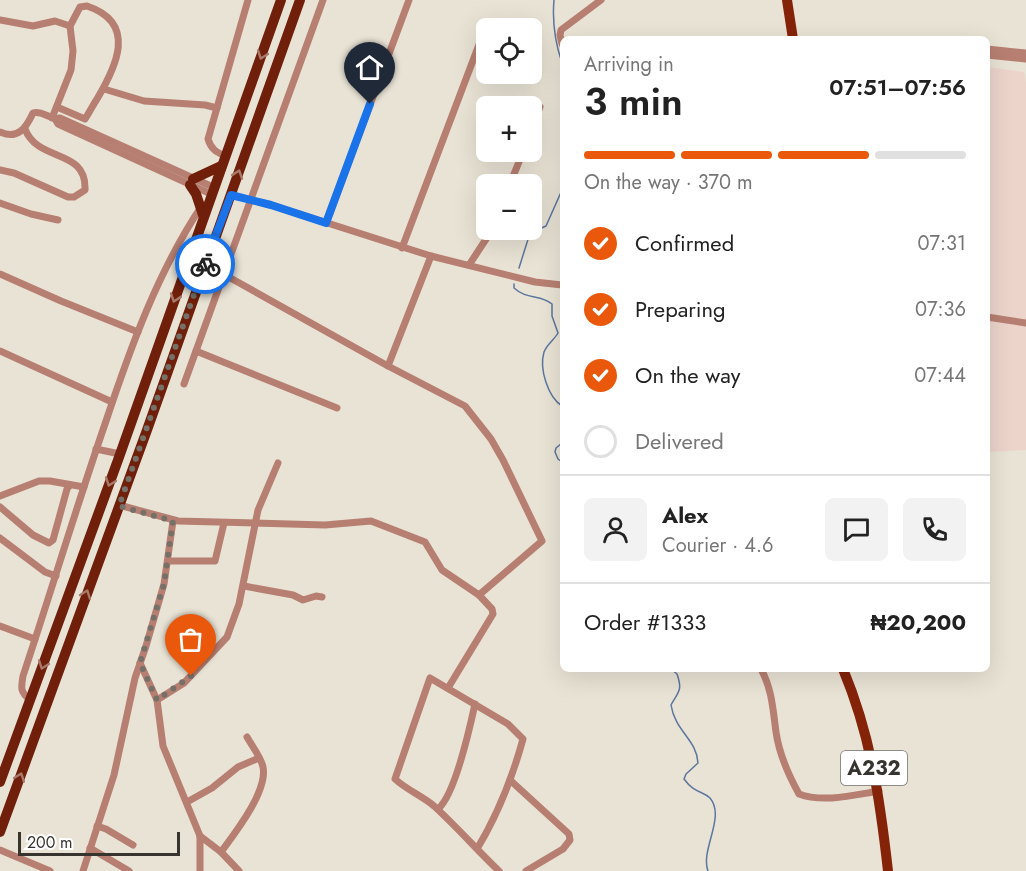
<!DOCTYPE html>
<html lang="en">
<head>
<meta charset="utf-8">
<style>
	:root { --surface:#fff; --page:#f2f2f2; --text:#222; --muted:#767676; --line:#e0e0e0; --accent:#ea580c }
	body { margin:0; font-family:Jost,sans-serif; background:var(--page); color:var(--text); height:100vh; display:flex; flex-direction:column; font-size:22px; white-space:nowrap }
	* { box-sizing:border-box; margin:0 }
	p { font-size:20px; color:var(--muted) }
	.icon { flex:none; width:33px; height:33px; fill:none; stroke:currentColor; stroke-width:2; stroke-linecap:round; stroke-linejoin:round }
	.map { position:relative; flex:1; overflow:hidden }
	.panel { position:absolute; left:560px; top:36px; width:430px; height:636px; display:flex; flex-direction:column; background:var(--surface); border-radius:9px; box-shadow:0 6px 24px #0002 }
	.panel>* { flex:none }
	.fabs { position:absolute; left:476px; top:18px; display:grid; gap:12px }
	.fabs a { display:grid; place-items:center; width:66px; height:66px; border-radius:9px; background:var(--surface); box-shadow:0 6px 24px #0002; font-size:30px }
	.scale { position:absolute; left:18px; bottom:15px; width:162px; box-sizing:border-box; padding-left:6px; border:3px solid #37342f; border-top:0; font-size:16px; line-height:21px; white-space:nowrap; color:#37342f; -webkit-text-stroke:4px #fff; paint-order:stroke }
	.pin { position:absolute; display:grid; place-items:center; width:51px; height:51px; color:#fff; margin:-62px -26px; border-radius:50% 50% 50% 0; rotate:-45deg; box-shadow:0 0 6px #0007 }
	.pin .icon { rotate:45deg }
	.courier { position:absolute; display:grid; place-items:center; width:60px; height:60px; margin:-30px; border:4px solid #1a73e8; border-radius:50%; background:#fff; color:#222; box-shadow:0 2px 8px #0007 }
	.overview em { font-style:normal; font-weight:600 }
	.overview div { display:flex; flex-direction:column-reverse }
	.overview { display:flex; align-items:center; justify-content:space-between; height:102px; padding:0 24px }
	h1 { font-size:39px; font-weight:600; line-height:45px }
	.bar { display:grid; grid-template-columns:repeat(4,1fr); gap:9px 6px; align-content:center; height:72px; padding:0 24px }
	.bar i { height:8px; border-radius:4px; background:var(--line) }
	.bar .current { background:var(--accent) }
	.bar p { grid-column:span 4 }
	.line { display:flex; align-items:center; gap:15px; padding:0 24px; border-top:2px solid var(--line) }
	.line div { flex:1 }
	.round { display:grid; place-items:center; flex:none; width:63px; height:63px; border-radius:9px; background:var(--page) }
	ol { padding:0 24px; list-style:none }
	li { display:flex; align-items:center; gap:18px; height:66px }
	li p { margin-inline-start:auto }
	li .icon { padding:6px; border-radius:50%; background:var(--accent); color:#fff; stroke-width:4 }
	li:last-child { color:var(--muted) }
	li i { width:33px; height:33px; border:3px solid var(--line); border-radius:50% }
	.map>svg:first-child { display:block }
	.industrial { fill:#ecd4cb }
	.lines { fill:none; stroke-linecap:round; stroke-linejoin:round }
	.stream { stroke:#5b769f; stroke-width:1.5 }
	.minor { stroke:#b77f71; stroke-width:7 }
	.primary { stroke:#852309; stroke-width:10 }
	.trunk { stroke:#701f0a; stroke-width:10 }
	.oneway { stroke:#a9796c }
	.done { stroke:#757169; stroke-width:6; stroke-dasharray:0 10.8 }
	.route { stroke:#1a73e8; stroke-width:8 }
	.labels { text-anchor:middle; stroke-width:4.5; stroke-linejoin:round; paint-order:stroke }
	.shield { fill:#fff; stroke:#73716d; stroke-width:1.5 }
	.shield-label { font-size:20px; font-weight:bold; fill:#37342f }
</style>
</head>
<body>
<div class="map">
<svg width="1026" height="871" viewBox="0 0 1026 871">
	<rect width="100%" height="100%" fill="#e9e3d5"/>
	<polygon class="industrial" points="987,67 1024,72 1026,82 1026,450 987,452"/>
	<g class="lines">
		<g class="stream">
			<path d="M 554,0 C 552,22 555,42 562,63"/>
			<polyline points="519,268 530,233 546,226 562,190"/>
			<path d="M 514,284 L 514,288 C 527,300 540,294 552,304 L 552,316 L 558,333 C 554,340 547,344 544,352 C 539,369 548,397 562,406"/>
			<polyline points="562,443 556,448 555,452 558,459 562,462"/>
			<path d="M 671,669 L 677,674 C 683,691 678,692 671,705 C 675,731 697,740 698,763 L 686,774 L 684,779 C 694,793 703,791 710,798 C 726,817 700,850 708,871"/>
		</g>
		<g class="minor">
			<polyline points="0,20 33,26 55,21 70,26"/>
			<polyline points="562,44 560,35 561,30 601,0"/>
			<polyline points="987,49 1026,53"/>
			<polyline points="987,55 1026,59"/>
			<polyline points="104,89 144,101 205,105 217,108"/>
			<path d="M 52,118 L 71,70 L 73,51 L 70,26 L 80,7 L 87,6 C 138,23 116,67 97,99 C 93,105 89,113 85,119 L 57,107"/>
			<polyline points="55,119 58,124 211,194"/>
			<polyline points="531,130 540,107"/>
			<path d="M 0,132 C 18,140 26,128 33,113 C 42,110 50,120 60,118 L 213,187"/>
			<path d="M 225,156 C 216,152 211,149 208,139 L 248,0"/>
			<path d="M 0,170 L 14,173 L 68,197 L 74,197 L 85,190 C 87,148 38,163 25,129"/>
			<polyline points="510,184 523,152"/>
			<polyline points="231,195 271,205 431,256 535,282 562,285"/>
			<polyline points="0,203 31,214 58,220"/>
			<polyline points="326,223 409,0"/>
			<polyline points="402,248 483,34"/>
			<polyline points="469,265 492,230"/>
			<polyline points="0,274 61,301 138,332"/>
			<polyline points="225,275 388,366 465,406 491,439 503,460 542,541 479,595"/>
			<polyline points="987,317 1026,323"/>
			<polyline points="0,351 112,402"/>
			<polyline points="196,351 337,408"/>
			<polyline points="388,366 431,256"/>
			<polyline points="184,384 323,0"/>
			<polyline points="96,449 120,454"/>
			<polyline points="0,496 39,481 50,481 84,487"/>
			<polyline points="119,505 178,521 325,525 371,521 425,542 442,570 479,595 492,609 493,614 448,688"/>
			<polyline points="0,507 33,535 49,543 53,540 67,489 70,485"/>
			<polyline points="0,538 45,572 56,576"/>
			<polyline points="168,561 215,561 224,523"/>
			<polyline points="244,586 293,595 303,600 316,596 322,597"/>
			<polyline points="0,626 35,639"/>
			<polyline points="140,663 157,700 163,746 200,836 200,871"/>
			<path d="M 761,669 C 772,689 773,710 776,732 C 779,753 789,776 799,794 C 823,803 854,795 879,791"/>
			<path d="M 30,700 C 20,692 21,688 23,676 C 51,592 76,508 105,424 C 130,349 157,273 201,207"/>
			<polyline points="157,700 184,683 227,637 239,604 258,510 278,463"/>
			<polyline points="510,780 569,834 570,840 563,849 526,871"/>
			<polyline points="187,802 212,788 238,767 259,758"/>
			<path d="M 438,809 C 455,795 470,727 475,704"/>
			<polyline points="97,826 106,829 133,845"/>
			<polyline points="200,836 221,852 239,871"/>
			<polyline points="90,848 129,871"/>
			<path d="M 477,849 C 498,814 512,779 523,739 L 508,724 L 430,678 L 395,779 C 407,790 422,796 434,806 C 457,827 477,850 499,871"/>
			<polyline points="0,850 50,871"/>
			<path d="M 221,852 C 235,833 268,791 263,767 C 261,757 252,746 247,737"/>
			<polyline points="83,871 114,775 135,678 146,646 164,584 173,521"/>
		</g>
		<g class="primary">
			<polyline points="787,0 793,39"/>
			<path d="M 843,669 C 871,736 880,800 888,871"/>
		</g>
		<g class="trunk">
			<polyline points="193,179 221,166"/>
			<polyline points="190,185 196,194 203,215"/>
			<polyline points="0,782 118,460 281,0"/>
			<polyline points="0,832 147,430 300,0"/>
		</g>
	</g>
	<defs><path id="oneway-chevron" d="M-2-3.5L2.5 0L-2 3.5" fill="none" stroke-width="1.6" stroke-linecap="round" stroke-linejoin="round" transform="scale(1.5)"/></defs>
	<g class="oneway">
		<use href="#oneway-chevron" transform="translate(262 55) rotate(110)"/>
		<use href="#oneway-chevron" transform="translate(238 174) rotate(-71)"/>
		<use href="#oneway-chevron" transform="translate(175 298) rotate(109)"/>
		<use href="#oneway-chevron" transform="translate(110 482) rotate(110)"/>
		<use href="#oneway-chevron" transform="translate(86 594) rotate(-70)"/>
		<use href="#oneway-chevron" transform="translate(43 665) rotate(110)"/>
		<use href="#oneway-chevron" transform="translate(20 777) rotate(-70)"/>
	</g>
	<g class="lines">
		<polyline class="done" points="191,676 157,700 140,663 164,584 173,521 119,506 205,264"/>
		<polyline class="route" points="205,264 231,195 271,205 326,223 370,104"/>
	</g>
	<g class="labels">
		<rect class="shield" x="841" y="751" width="66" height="34" rx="4.5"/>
		<g class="shield-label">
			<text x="874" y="775">A232</text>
		</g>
	</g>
</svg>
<div class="fabs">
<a><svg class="icon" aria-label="locate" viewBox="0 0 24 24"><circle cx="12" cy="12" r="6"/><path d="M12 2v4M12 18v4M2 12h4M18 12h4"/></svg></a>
<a>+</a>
<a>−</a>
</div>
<div class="scale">200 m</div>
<div class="pin" style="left:191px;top:676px;background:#ea580c"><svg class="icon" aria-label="bag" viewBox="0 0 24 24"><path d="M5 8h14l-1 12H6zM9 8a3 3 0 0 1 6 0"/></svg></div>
<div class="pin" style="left:370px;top:104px;background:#1f2937"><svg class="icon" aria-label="home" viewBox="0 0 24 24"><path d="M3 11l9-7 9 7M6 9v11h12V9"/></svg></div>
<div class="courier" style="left:205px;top:264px"><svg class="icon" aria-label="bike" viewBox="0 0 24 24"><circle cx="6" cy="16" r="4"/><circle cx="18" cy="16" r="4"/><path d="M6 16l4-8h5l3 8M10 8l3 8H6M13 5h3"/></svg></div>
<section class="panel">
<div class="overview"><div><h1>3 min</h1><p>Arriving in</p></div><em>07:51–07:56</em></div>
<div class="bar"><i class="current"></i><i class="current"></i><i class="current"></i><i></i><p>On the way · 370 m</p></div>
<ol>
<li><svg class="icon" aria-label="check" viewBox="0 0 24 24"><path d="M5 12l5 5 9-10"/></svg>Confirmed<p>07:31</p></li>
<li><svg class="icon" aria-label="check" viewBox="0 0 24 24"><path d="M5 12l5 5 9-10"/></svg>Preparing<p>07:36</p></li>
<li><svg class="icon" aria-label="check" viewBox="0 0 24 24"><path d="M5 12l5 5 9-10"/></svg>On the way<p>07:44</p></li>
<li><i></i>Delivered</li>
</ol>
<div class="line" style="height:108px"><a class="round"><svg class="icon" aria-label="person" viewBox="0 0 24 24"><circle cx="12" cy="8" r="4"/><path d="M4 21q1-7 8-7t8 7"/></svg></a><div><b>Alex</b><p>Courier · 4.6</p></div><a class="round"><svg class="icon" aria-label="chat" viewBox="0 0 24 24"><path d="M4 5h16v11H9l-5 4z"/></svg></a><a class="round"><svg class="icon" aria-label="phone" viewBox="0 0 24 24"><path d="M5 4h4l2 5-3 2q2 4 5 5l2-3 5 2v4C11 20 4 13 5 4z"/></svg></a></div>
<div class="line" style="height:78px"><div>Order #1333</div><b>₦20,200</b></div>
</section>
</div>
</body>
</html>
